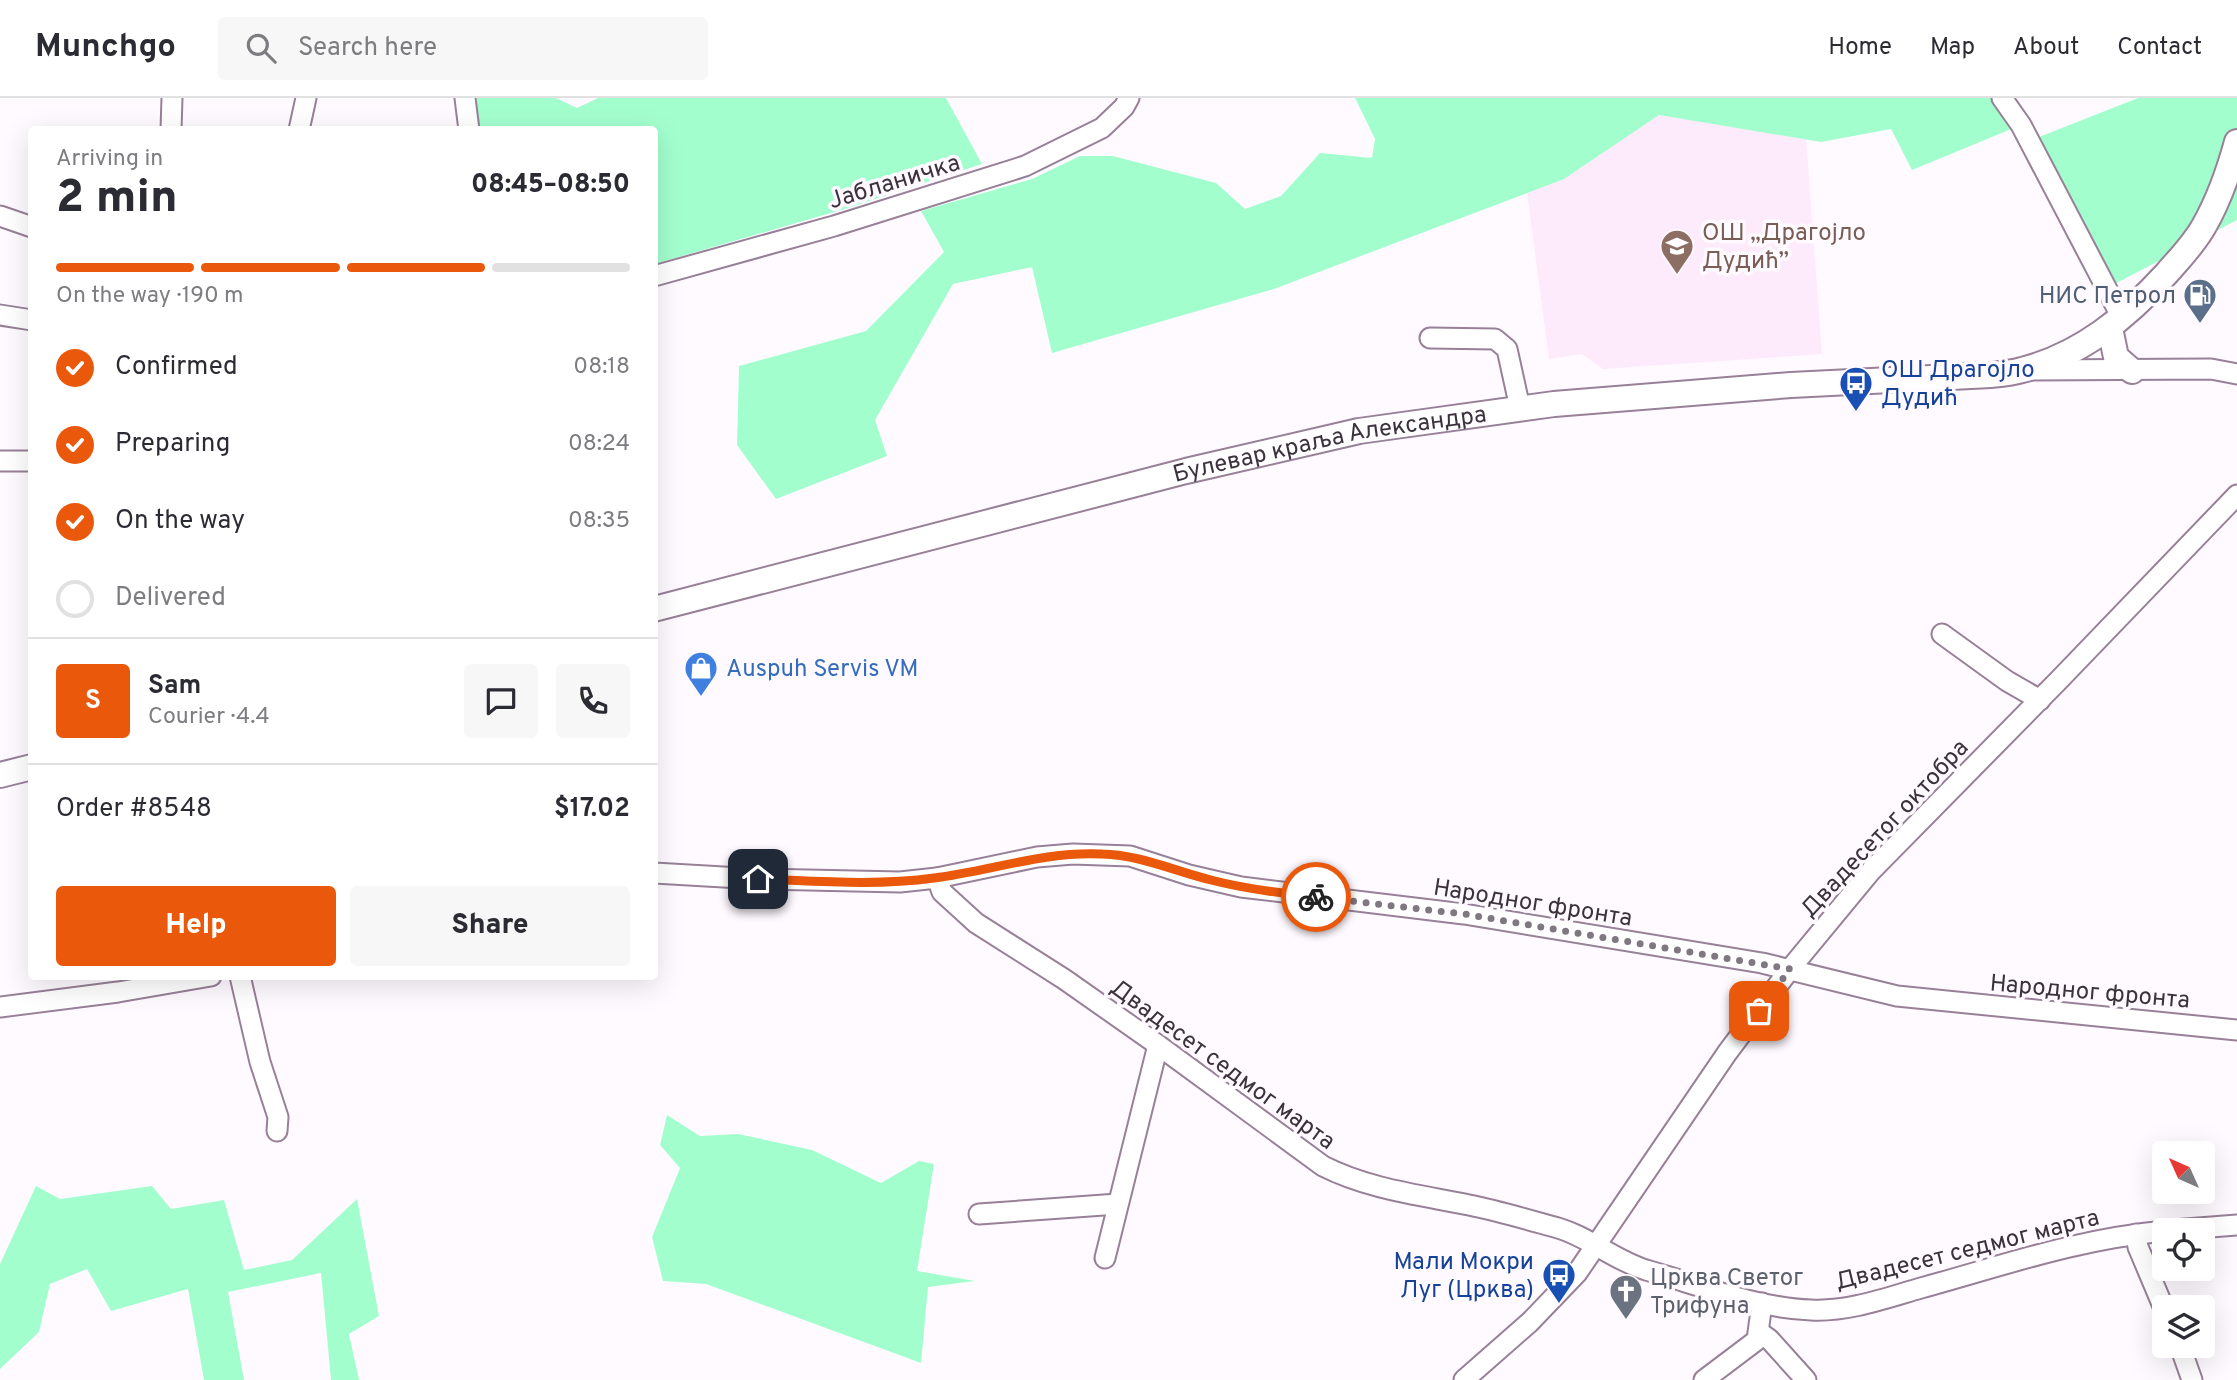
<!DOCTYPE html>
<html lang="en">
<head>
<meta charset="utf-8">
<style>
	:root { --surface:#fff; --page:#f7f7f7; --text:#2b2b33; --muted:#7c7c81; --line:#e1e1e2; --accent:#ea580c }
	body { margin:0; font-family:Overpass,sans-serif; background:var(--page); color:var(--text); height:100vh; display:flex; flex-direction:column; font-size:26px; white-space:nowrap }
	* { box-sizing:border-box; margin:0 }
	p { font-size:23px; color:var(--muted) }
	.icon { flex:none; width:38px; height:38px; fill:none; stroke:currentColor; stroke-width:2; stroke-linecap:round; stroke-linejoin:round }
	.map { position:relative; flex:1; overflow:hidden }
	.side { position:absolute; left:28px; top:28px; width:630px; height:854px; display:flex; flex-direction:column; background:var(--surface); border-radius:7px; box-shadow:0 7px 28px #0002 }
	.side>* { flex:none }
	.needle { width:46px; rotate:315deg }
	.controls { position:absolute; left:2152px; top:1043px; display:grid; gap:14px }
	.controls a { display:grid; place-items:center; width:63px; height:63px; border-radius:7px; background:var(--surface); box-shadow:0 7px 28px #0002; font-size:35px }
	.pin { position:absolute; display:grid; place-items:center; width:60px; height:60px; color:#fff; margin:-30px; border-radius:14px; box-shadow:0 4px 10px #0006 }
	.courier { position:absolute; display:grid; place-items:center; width:70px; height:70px; margin:-35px; border:5px solid #ea580c; border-radius:50%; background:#fff; color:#222; box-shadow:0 2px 9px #0007 }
	.overview em { font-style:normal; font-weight:800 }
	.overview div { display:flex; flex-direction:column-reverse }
	.overview { display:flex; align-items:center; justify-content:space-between; height:119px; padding:0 28px }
	h1 { font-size:46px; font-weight:800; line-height:52px }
	.bar { display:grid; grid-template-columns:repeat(4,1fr); gap:10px 7px; align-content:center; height:84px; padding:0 28px }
	.bar i { height:9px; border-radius:5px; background:var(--line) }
	.bar .current { background:var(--accent) }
	.bar p { grid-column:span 4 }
	.line { display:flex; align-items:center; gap:18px; padding:0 28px; border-top:2px solid var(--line) }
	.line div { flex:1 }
	.round { display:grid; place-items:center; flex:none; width:74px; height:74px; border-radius:7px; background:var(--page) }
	ol { padding:0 28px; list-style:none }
	li { display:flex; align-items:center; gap:21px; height:77px }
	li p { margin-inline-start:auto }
	li .icon { padding:7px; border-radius:50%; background:var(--accent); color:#fff; stroke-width:4 }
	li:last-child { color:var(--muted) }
	li i { width:38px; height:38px; border:4px solid var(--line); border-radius:50% }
	.cta { display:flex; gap:14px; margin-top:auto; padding:14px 28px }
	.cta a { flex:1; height:80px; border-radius:7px; background:var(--accent); color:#fff; font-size:28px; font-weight:800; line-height:80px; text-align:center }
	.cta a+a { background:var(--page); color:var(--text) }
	header { display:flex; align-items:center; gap:42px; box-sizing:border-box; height:98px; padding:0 35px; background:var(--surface); border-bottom:2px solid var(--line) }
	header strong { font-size:33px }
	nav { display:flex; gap:38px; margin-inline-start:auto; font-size:24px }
	.search { width:490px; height:63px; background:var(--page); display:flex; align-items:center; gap:18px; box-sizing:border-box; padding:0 24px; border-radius:7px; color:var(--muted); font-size:26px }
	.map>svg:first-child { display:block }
	.education { fill:#fdebfc }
	.green { fill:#a3fece }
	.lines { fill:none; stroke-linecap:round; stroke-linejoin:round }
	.minor-casing { stroke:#978098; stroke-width:23 }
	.major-casing { stroke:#978098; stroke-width:28 }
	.minor { stroke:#fff; stroke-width:19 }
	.major { stroke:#fff; stroke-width:24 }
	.done { stroke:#807881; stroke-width:7; stroke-dasharray:0 12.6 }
	.route { stroke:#ea580c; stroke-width:9 }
	.labels { text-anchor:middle; stroke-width:7; stroke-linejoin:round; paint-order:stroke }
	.street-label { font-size:24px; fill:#3c323d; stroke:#fffaff }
	.education-label { font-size:24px; fill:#785e54; stroke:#fffaff; text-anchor:start }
	.service-label { font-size:24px; fill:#4e5e75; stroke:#fffaff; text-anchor:end }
	.transit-label { font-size:24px; fill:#164399; stroke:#fffaff; text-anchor:start }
	.shop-label { font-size:24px; fill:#366cbe; stroke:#fffaff; text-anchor:start }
	.worship-label { font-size:24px; fill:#5b616d; stroke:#fffaff; text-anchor:start }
</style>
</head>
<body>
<header>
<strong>Munchgo</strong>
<div class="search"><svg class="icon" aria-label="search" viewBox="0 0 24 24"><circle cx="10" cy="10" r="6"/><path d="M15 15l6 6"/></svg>Search here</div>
<nav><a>Home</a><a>Map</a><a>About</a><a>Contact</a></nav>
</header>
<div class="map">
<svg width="2237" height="1282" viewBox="0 0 2237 1282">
	<rect width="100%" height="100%" fill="#fffaff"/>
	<polygon class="education" points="1803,0 1822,256 1603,271 1582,256 1549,261 1519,34"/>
	<g class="green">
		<polygon points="476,0 556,0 577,10 598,0 946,0 982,66 848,110 655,166 654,32 480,31"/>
		<polygon points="1355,0 2001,0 2021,27 1912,72 1891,31 1821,44 1659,17 1564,81 1274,191 1052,255 1032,169 953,186 875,322 887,358 776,401 737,347 739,268 866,233 944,154 921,113 1032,81 1080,58 1113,58 1216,85 1245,111 1281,98 1320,55 1372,60 1375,41"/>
		<polygon points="2138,0 2237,0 2237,122 2107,190 2029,43"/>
		<polygon points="667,1017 700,1038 738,1036 812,1052 881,1085 919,1063 934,1066 917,1173 975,1183 928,1189 921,1265 706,1186 663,1183 652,1139 680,1070 660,1047"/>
		<polygon points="36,1088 60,1101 152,1088 171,1111 224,1102 244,1172 292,1162 357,1101 379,1218 349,1236 359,1282 331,1282 321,1175 228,1194 244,1282 204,1282 188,1191 111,1213 87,1171 50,1186 39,1234 0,1271 0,1166"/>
	</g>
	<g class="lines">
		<defs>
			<g id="minor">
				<polyline points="465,0 469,32"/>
				<polyline points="2002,0 2021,27 2122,220"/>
				<polyline points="171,32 172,0"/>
				<polyline points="299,32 306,0"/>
				<polyline points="0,118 32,129"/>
				<polyline points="654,178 834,128 1025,68 1102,30 1124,9 1129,0"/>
				<polyline points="0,217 32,222"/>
				<polyline points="1430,240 1495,241 1507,251 1520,310"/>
				<polyline points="2032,272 2211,271 2237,276"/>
				<polyline points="0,363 32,363"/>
				<polyline points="1942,536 2007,583 2040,602"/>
				<polyline points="654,775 758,781 900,784 937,780 1037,759 1073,756 1130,758 1189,777 1241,789 1464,816 1762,865 1897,898 2237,932"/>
				<path d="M 937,780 L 942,794 L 976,825 L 1064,881 L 1158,947 L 1323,1068 C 1368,1091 1420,1097 1469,1107 C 1499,1113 1529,1122 1558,1130 C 1589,1139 1614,1162 1646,1172 C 1699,1187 1756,1210 1811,1212 C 1848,1214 1886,1200 1921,1190 C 2005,1167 2077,1141 2165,1133"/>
				<polyline points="240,878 260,964 278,1019 277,1033"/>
				<polyline points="0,909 118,894 211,878"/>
				<polyline points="979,1116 1118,1106"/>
				<polyline points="2173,1132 2237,1127"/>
				<polyline points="2136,1136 2138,1149 2165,1213"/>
				<polyline points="1105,1160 1158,947"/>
				<polyline points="1759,1234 1769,1241 1806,1282"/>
				<polyline points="2180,1248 2192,1282"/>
				<polyline points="1464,1282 1530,1224 1577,1175 1727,955 1790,871 1871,773 2058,583 2237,397"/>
				<polyline points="1704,1282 1757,1242 1762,1205"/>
			</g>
			<g id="major">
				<polyline points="2110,230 2116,259 2132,273"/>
				<path id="s1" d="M 654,511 L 1186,373 L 1359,333 L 1554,306 L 1791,287 L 1991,277 C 2001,276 2012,275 2022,272 C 2081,257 2127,219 2167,175 C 2180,160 2194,146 2204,128 C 2219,102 2229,73 2237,44"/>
				<polyline points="0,677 32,669"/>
			</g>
		</defs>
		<use href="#minor" class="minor-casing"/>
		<use href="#major" class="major-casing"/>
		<use href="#minor" class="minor"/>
		<use href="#major" class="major"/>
	</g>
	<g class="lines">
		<polyline class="done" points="1316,799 1464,816 1790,871 1759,913"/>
		<path class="route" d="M 758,781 C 816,783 875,788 934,780 C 991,773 1044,753 1102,756 C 1141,757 1174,773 1211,782 C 1246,791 1281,795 1316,799"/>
	</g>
	<defs>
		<symbol id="school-pin" viewBox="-11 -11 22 30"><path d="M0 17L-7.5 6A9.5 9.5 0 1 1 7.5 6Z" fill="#8d6e63" stroke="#fffaff"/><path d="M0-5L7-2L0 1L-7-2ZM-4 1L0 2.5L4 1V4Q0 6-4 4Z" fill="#fff"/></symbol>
		<symbol id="fuel-pin" viewBox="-11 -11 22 30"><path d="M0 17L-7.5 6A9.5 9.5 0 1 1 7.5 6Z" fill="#5c6f8a" stroke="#fffaff"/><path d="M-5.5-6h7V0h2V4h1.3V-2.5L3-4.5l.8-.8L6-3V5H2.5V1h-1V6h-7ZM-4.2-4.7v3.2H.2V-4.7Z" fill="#fff"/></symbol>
		<symbol id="bus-pin" viewBox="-11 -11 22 30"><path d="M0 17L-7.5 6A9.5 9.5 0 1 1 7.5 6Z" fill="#1a4fb4" stroke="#fffaff"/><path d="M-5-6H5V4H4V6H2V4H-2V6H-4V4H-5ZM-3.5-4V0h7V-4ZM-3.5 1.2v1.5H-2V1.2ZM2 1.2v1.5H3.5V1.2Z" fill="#fff"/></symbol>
		<symbol id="shop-pin" viewBox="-11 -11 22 30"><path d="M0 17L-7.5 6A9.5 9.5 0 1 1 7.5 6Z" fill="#3f7fe0" stroke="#fffaff"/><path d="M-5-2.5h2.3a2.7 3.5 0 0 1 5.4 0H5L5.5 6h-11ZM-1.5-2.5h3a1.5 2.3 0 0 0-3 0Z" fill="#fff"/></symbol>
		<symbol id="church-pin" viewBox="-11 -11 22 30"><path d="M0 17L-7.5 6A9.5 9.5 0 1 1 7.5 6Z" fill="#6b7280" stroke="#fffaff"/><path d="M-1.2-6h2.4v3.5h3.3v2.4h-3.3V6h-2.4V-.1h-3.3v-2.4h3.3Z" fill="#fff"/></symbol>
	</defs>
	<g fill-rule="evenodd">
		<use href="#school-pin" x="1658" y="129" width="38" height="52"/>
		<use href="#fuel-pin" x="2181" y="178" width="38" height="52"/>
		<use href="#bus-pin" x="1837" y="266" width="38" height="52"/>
		<use href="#shop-pin" x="682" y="551" width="38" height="52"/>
		<use href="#bus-pin" x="1540" y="1158" width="38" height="52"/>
		<use href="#church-pin" x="1607" y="1174" width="38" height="52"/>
	</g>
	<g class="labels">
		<g class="street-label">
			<text transform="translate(894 83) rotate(-17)" y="8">Јабланичка</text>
			<text dy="8" stroke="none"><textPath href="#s1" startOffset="696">Булевар краља Александра</textPath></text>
			<text transform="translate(1884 730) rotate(-47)" y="8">Двадесетог октобра</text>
			<text transform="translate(1533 804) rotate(9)" y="8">Народног фронта</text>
			<text transform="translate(2090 893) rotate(5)" y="8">Народног фронта</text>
			<text transform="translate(1223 966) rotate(36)" y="8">Двадесет седмог марта</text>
			<text transform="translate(1967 1151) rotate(-14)" y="8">Двадесет седмог марта</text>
		</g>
		<g class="education-label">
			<text x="1702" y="142">ОШ „Драгојло<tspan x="1702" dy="28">Дудић”</tspan></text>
		</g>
		<g class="service-label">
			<text x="2176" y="205">НИС Петрол</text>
		</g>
		<g class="transit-label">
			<text x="1881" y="279">ОШ Драгојло<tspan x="1881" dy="28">Дудић</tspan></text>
			<text x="1534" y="1171" text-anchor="end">Мали Мокри<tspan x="1534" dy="28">Луг (Црква)</tspan></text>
		</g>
		<g class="shop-label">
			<text x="726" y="578">Auspuh Servis VM</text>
		</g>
		<g class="worship-label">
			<text x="1650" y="1187">Црква Светог<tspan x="1650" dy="28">Трифуна</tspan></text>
		</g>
	</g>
</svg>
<div class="controls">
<a><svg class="needle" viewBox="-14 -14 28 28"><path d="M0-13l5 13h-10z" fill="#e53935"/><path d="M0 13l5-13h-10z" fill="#7c7c81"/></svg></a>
<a><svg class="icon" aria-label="locate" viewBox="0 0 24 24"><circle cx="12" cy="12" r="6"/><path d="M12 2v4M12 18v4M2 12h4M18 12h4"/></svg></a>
<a><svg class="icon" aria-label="layers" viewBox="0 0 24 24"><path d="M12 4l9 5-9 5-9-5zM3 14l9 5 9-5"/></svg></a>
</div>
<div class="pin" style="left:1759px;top:913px;background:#ea580c"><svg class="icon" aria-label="bag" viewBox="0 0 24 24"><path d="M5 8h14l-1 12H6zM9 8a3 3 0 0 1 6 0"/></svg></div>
<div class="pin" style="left:758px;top:781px;background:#1f2937"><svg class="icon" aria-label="home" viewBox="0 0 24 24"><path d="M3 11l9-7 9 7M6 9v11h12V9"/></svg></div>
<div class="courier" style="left:1316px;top:799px"><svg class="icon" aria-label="bike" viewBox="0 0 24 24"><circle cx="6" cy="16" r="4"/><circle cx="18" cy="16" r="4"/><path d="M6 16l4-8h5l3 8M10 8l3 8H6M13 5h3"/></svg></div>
<section class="side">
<div class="overview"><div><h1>2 min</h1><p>Arriving in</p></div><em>08:45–08:50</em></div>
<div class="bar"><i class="current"></i><i class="current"></i><i class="current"></i><i></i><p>On the way · 190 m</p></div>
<ol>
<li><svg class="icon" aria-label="check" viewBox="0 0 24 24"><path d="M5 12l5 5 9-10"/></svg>Confirmed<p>08:18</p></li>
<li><svg class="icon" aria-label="check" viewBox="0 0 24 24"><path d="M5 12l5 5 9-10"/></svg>Preparing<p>08:24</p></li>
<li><svg class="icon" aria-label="check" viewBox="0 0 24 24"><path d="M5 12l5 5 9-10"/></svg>On the way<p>08:35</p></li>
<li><i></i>Delivered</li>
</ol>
<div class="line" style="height:126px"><b class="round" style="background:var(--accent);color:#fff">S</b><div><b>Sam</b><p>Courier · 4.4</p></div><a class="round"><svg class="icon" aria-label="chat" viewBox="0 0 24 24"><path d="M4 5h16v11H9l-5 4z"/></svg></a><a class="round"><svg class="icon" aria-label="phone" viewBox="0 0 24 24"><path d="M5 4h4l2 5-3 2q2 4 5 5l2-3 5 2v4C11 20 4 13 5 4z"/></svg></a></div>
<div class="line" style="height:91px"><div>Order #8548</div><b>$17.02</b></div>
<div class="cta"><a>Help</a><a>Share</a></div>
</section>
</div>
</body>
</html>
